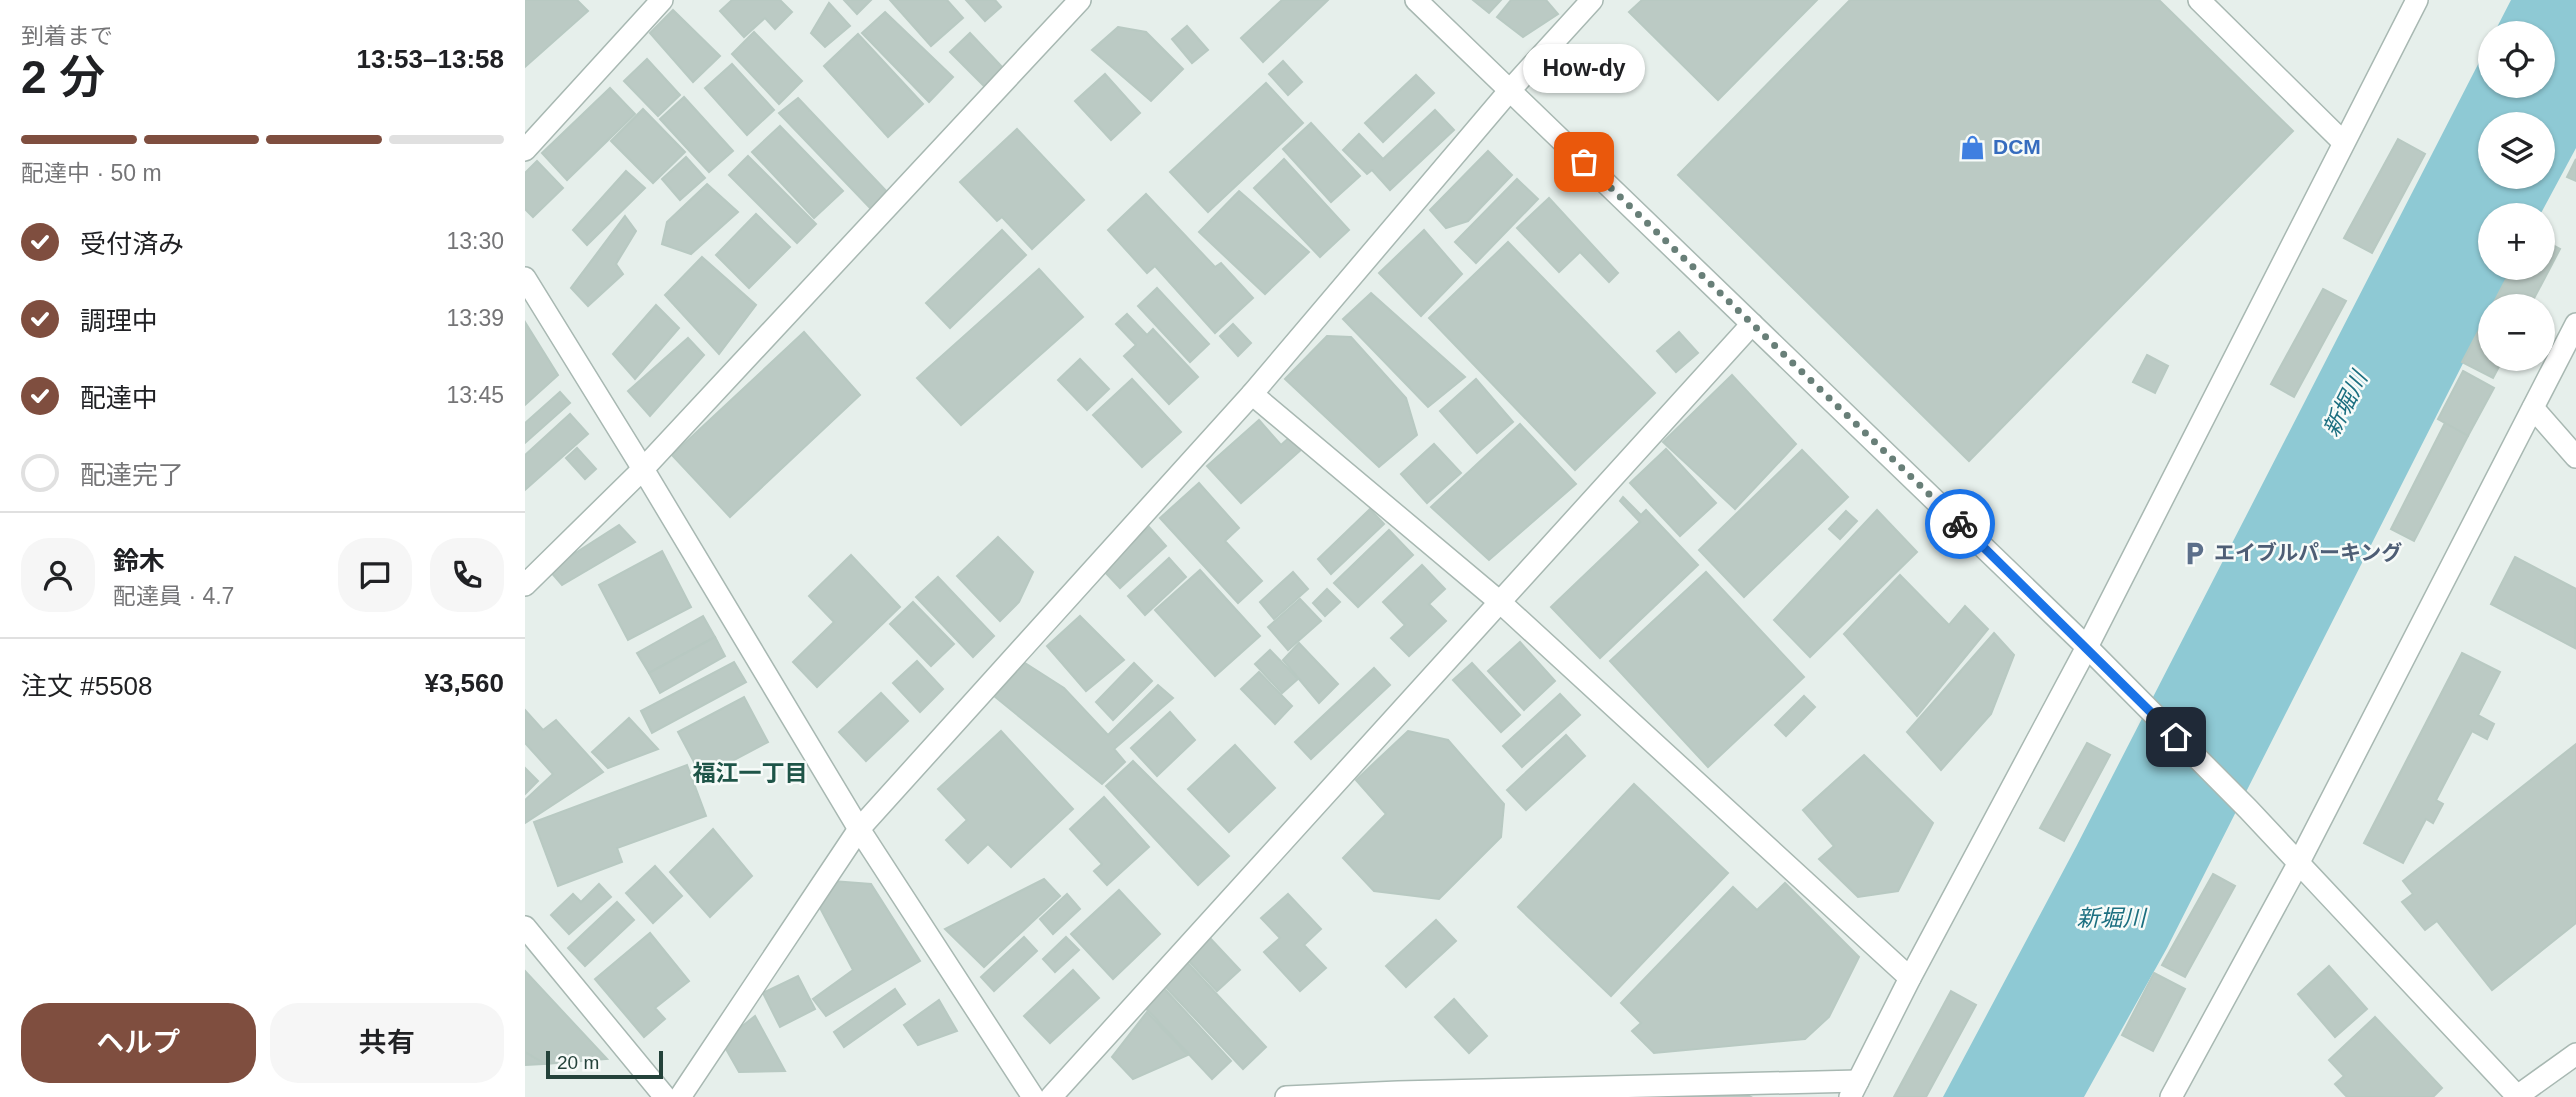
<!DOCTYPE html>
<html lang="ja">
<head>
<meta charset="utf-8">
<style>
	:root { --surface:#fff; --page:#f6f6f6; --text:#202124; --muted:#757577; --line:#e0e0e0; --accent:#7f4e3f }
	body { margin:0; font-family:Arial,"Noto Sans JP",sans-serif; background:var(--page); color:var(--text); height:100vh; display:flex; flex-direction:column; font-size:26px; white-space:nowrap }
	* { box-sizing:border-box; margin:0 }
	p { font-size:23px; color:var(--muted) }
	.icon { flex:none; width:38px; height:38px; fill:none; stroke:currentColor; stroke-width:2; stroke-linecap:round; stroke-linejoin:round }
	.map { position:relative; flex:1; overflow:hidden }
	.drawer { display:flex; flex-direction:column; background:var(--surface); width:525px }
	.drawer>* { flex:none }
	.buttons { position:absolute; left:1953px; top:21px; display:grid; gap:14px }
	.buttons a { display:grid; place-items:center; width:77px; height:77px; border-radius:50%; background:var(--surface); box-shadow:0 2px 5px #0004; font-size:35px }
	.scale { position:absolute; left:21px; bottom:18px; width:117px; box-sizing:border-box; padding-left:7px; border:4px solid #24423a; border-top:0; font-size:19px; line-height:24px; white-space:nowrap; color:#24423a; -webkit-text-stroke:5px #f7fbf9; paint-order:stroke }
	.pin { position:absolute; display:grid; place-items:center; width:60px; height:60px; color:#fff; margin:-30px; border-radius:14px; box-shadow:0 4px 10px #0006 }
	.courier { position:absolute; display:grid; place-items:center; width:70px; height:70px; margin:-35px; border:5px solid #1a73e8; border-radius:50%; background:#fff; color:#222; box-shadow:0 2px 9px #0007 }
	.bubble { position:absolute; height:49px; border-radius:24px; background:var(--surface); box-shadow:0 2px 5px #0004; font-size:23px; font-weight:600; line-height:49px; text-align:center }
	.headline em { font-style:normal; font-weight:600 }
	.headline div { display:flex; flex-direction:column-reverse }
	.headline { display:flex; align-items:center; justify-content:space-between; height:119px; padding:0 21px }
	h1 { font-size:46px; font-weight:600; line-height:52px }
	.bar { display:grid; grid-template-columns:repeat(4,1fr); gap:10px 7px; align-content:center; height:84px; padding:0 21px }
	.bar i { height:9px; border-radius:5px; background:var(--line) }
	.bar .on { background:var(--accent) }
	.bar p { grid-column:span 4 }
	.line { display:flex; align-items:center; gap:18px; padding:0 21px; border-top:2px solid var(--line) }
	.line div { flex:1 }
	.round { display:grid; place-items:center; flex:none; width:74px; height:74px; border-radius:28px; background:var(--page) }
	ol { padding:0 21px; list-style:none }
	li { display:flex; align-items:center; gap:21px; height:77px }
	li p { margin-inline-start:auto }
	li .icon { padding:7px; border-radius:50%; background:var(--accent); color:#fff; stroke-width:4 }
	li:last-child { color:var(--muted) }
	li i { width:38px; height:38px; border:4px solid var(--line); border-radius:50% }
	.button { display:flex; gap:14px; margin-top:auto; padding:14px 21px }
	.button a { flex:1; height:80px; border-radius:28px; background:var(--accent); color:#fff; font-size:28px; font-weight:600; line-height:80px; text-align:center }
	.button a+a { background:var(--page); color:var(--text) }
	main { display:flex; flex:1; min-height:0 }
	.map>svg:first-child { display:block }
	.water { fill:#8ec9d4; fill-rule:evenodd }
	.building { fill:#bbcac4; stroke:#b8c9c2; stroke-width:2 }
	.lines { fill:none; stroke-linecap:round; stroke-linejoin:round }
	.minor-casing { stroke:#a8b8b2; stroke-width:24 }
	.minor { stroke:#fff; stroke-width:21 }
	.done { stroke:#687f78; stroke-width:7; stroke-dasharray:0 12.6 }
	.route { stroke:#1a73e8; stroke-width:9 }
	.labels { text-anchor:middle; stroke-width:5; stroke-linejoin:round; paint-order:stroke }
	.shop-label { font-size:21px; font-weight:bold; fill:#366cbe; stroke:#f7fbf9; text-anchor:start }
	.service-label { font-size:21px; font-weight:bold; fill:#4e5e75; stroke:#f7fbf9; text-anchor:start }
	.water-label { font-size:23px; font-style:italic; fill:#1c6f80; stroke:#f7fbf9 }
	.neighbourhood-label { font-size:23px; font-weight:bold; fill:#1f5548; stroke:#f7fbf9 }
</style>
</head>
<body>
<main>
<section class="drawer">
<div class="headline"><div><h1>2 分</h1><p>到着まで</p></div><em>13:53–13:58</em></div>
<div class="bar"><i class="on"></i><i class="on"></i><i class="on"></i><i></i><p>配達中 · 50 m</p></div>
<ol>
<li><svg class="icon" aria-label="check" viewBox="0 0 24 24"><path d="M5 12l5 5 9-10"/></svg>受付済み<p>13:30</p></li>
<li><svg class="icon" aria-label="check" viewBox="0 0 24 24"><path d="M5 12l5 5 9-10"/></svg>調理中<p>13:39</p></li>
<li><svg class="icon" aria-label="check" viewBox="0 0 24 24"><path d="M5 12l5 5 9-10"/></svg>配達中<p>13:45</p></li>
<li><i></i>配達完了</li>
</ol>
<div class="line" style="height:126px"><a class="round"><svg class="icon" aria-label="person" viewBox="0 0 24 24"><circle cx="12" cy="8" r="4"/><path d="M4 21q1-7 8-7t8 7"/></svg></a><div><b>鈴木</b><p>配達員 · 4.7</p></div><a class="round"><svg class="icon" aria-label="chat" viewBox="0 0 24 24"><path d="M4 5h16v11H9l-5 4z"/></svg></a><a class="round"><svg class="icon" aria-label="phone" viewBox="0 0 24 24"><path d="M5 4h4l2 5-3 2q2 4 5 5l2-3 5 2v4C11 20 4 13 5 4z"/></svg></a></div>
<div class="line" style="height:91px"><div>注文 #5508</div><b>¥3,560</b></div>
<div class="button"><a>ヘルプ</a><a>共有</a></div>
</section>
<div class="map">
<svg width="2051" height="1097" viewBox="0 0 2051 1097">
	<rect width="100%" height="100%" fill="#e6efeb"/>
	<path class="water" d="M 1986,0 L 2051,0 L 2051,148 L 2015,215 L 1965,215 L 1965,268 L 1988,268 L 1967,306 L 1965,306 L 1965,310 L 1642,948 L 1559,1097 L 1418,1097 L 1551,847 L 1965,41 L 1965,86 L 2018,86 L 2018,33 L 1969,33 ZM 1965,124 L 2018,124 L 2018,177 L 1965,177 Z"/>
	<g class="building">
		<polygon points="0,0 52,0 63,11 0,67"/>
		<polygon points="207,0 255,0 267,12 250,29 240,18 219,37 195,11"/>
		<polygon points="319,0 346,0 332,14"/>
		<polygon points="365,0 422,0 438,18 406,46"/>
		<polygon points="441,0 470,0 476,7 460,21"/>
		<polygon points="757,0 803,0 738,62 716,38"/>
		<polygon points="948,0 976,0 964,13"/>
		<polygon points="986,0 1021,0 1033,14 998,37 972,17"/>
		<polygon points="1117,0 1292,0 1193,100 1104,12"/>
		<polygon points="1325,0 1634,0 1768,131 1444,461 1153,175"/>
		<polygon points="304,3 325,26 300,47 286,33"/>
		<polygon points="148,10 195,56 168,82 125,33"/>
		<polygon points="360,12 428,77 404,102 337,33"/>
		<polygon points="662,26 683,50 667,63 647,39"/>
		<polygon points="593,27 621,32 658,69 626,101 567,50"/>
		<polygon points="229,32 277,81 254,104 207,54"/>
		<polygon points="445,33 479,69 460,87 425,52"/>
		<polygon points="333,34 398,104 363,137 299,66"/>
		<polygon points="122,59 155,95 133,116 99,81"/>
		<polygon points="758,61 777,82 763,95 744,74"/>
		<polygon points="207,64 249,110 222,135 180,88"/>
		<polygon points="580,74 615,113 586,140 550,101"/>
		<polygon points="891,75 909,93 858,142 840,123"/>
		<polygon points="741,83 778,123 683,212 645,172"/>
		<polygon points="85,88 110,114 42,180 17,153"/>
		<polygon points="159,97 208,151 184,172 135,119"/>
		<polygon points="273,98 365,195 348,211 254,113"/>
		<polygon points="118,109 160,152 128,183 86,141"/>
		<polygon points="910,110 929,130 865,190 847,170 842,174 818,150 834,134 858,159"/>
		<polygon points="786,123 835,176 806,202 758,149"/>
		<polygon points="255,126 318,191 289,218 227,152"/>
		<polygon points="492,129 559,200 507,249 477,217 472,221 435,182"/>
		<polygon points="1873,139 1900,154 1847,253 1819,238"/>
		<polygon points="963,151 987,175 943,221 921,228 905,210"/>
		<polygon points="223,156 291,224 272,243 204,175"/>
		<polygon points="161,157 180,178 155,200 137,179"/>
		<polygon points="759,159 824,230 795,257 729,188"/>
		<polygon points="2051,159 2051,181 2042,177"/>
		<polygon points="12,161 38,188 8,217 0,209 0,173"/>
		<polygon points="101,171 120,188 62,245 48,230"/>
		<polygon points="992,179 1013,199 951,263 930,242"/>
		<polygon points="182,184 213,212 166,254 137,244 142,222"/>
		<polygon points="714,191 784,252 740,294 674,232"/>
		<polygon points="621,194 690,267 696,263 728,298 690,333 630,266 622,273 583,230"/>
		<polygon points="1024,198 1093,273 1084,282 1055,252 1034,272 992,228"/>
		<polygon points="231,214 265,247 224,288 191,255"/>
		<polygon points="100,216 111,231 91,264 98,274 63,306 46,288"/>
		<polygon points="477,230 501,255 425,328 401,303"/>
		<polygon points="899,230 937,274 896,316 854,273"/>
		<polygon points="2018,240 2035,249 2005,306 1967,306 1987,268 2018,268"/>
		<polygon points="983,242 1130,393 1050,470 904,318"/>
		<polygon points="177,257 231,305 194,354 140,295"/>
		<polygon points="514,269 558,317 436,425 392,378"/>
		<polygon points="632,288 684,344 665,362 613,306"/>
		<polygon points="1798,289 1821,301 1769,397 1746,384"/>
		<polygon points="846,293 940,377 903,407 818,319"/>
		<polygon points="131,305 154,328 110,379 88,354"/>
		<polygon points="1965,309 1965,359 1978,359 1968,378 1937,362"/>
		<polygon points="602,314 622,335 628,329 673,377 644,404 599,356 611,345 591,324"/>
		<polygon points="0,322 33,375 0,405"/>
		<polygon points="708,324 726,343 713,356 695,336"/>
		<polygon points="279,332 335,395 205,517 147,455"/>
		<polygon points="1154,332 1173,353 1151,372 1132,351"/>
		<polygon points="802,336 826,337 881,398 892,435 854,467 760,379"/>
		<polygon points="163,338 179,355 125,416 103,391"/>
		<polygon points="1622,355 1643,366 1630,393 1608,382"/>
		<polygon points="555,359 584,389 562,410 533,380"/>
		<polygon points="1938,371 1969,388 1943,436 1913,419"/>
		<polygon points="1207,375 1271,444 1210,509 1138,442"/>
		<polygon points="607,379 656,432 617,467 568,415"/>
		<polygon points="951,379 988,422 952,453 915,411"/>
		<polygon points="35,392 45,403 0,443 0,423"/>
		<polygon points="45,414 63,434 0,490 0,455"/>
		<polygon points="734,420 756,445 766,436 777,449 716,503 682,466"/>
		<polygon points="1920,423 1943,436 1889,541 1866,529"/>
		<polygon points="995,424 1051,484 964,560 906,507"/>
		<polygon points="909,444 936,473 902,503 876,474"/>
		<polygon points="52,448 71,469 60,479 41,458"/>
		<polygon points="1141,449 1191,503 1155,536 1105,483"/>
		<polygon points="1277,450 1323,497 1219,597 1174,550"/>
		<polygon points="674,483 714,528 700,541 737,581 713,603 635,518"/>
		<polygon points="1098,497 1116,515 1121,510 1173,565 1075,658 1026,607 1115,522 1095,501"/>
		<polygon points="845,509 859,524 806,574 793,559"/>
		<polygon points="1352,510 1392,552 1285,657 1249,620"/>
		<polygon points="1321,511 1332,521 1315,539 1304,529"/>
		<polygon points="94,525 110,542 37,585 24,570"/>
		<polygon points="624,527 641,546 595,588 578,570"/>
		<polygon points="864,530 888,555 833,607 809,583"/>
		<polygon points="473,537 508,572 494,602 475,621 432,576"/>
		<polygon points="137,551 166,607 103,640 74,585"/>
		<polygon points="326,555 375,607 292,687 268,662 309,622 284,596"/>
		<polygon points="1990,557 2051,589 2050,648 1966,604"/>
		<polygon points="644,558 661,577 620,615 603,596"/>
		<polygon points="897,565 920,589 904,604 921,621 884,656 866,638 880,625 858,602"/>
		<polygon points="675,570 735,636 690,676 630,610"/>
		<polygon points="768,572 783,589 749,619 735,602"/>
		<polygon points="1181,572 1279,677 1183,767 1085,661"/>
		<polygon points="1375,575 1424,625 1440,606 1463,629 1392,716 1319,634"/>
		<polygon points="413,577 469,636 448,657 391,597"/>
		<polygon points="802,589 815,602 800,616 788,603"/>
		<polygon points="775,599 796,621 763,650 743,627"/>
		<polygon points="388,602 429,644 406,666 365,624"/>
		<polygon points="178,616 190,637 124,673 112,653"/>
		<polygon points="555,616 599,660 561,691 522,646"/>
		<polygon points="1469,633 1489,655 1466,714 1416,770 1382,732"/>
		<polygon points="190,637 200,656 135,693 124,673"/>
		<polygon points="995,642 1030,681 999,710 963,671"/>
		<polygon points="774,643 813,684 794,703 758,660"/>
		<polygon points="745,650 773,679 757,693 730,664"/>
		<polygon points="1937,653 1975,672 1953,715 1969,724 1962,739 1947,731 1911,800 1918,804 1908,823 1901,819 1878,863 1839,843"/>
		<polygon points="392,661 418,689 395,712 368,683"/>
		<polygon points="209,662 221,682 127,733 116,711"/>
		<polygon points="500,663 539,688 583,735 633,685 648,698 589,749 600,762 577,784 469,696"/>
		<polygon points="609,663 627,681 588,720 571,702"/>
		<polygon points="947,663 995,715 976,732 928,680"/>
		<polygon points="849,668 865,685 786,759 770,742"/>
		<polygon points="734,672 767,706 750,724 716,689"/>
		<polygon points="356,693 383,721 341,761 314,732"/>
		<polygon points="1035,694 1055,715 997,767 978,746"/>
		<polygon points="1279,696 1290,707 1261,736 1250,725"/>
		<polygon points="219,697 243,742 177,777 153,732"/>
		<polygon points="0,710 18,730 31,720 78,772 0,823 0,800 28,774 0,743"/>
		<polygon points="645,712 670,740 632,776 606,748"/>
		<polygon points="104,718 133,749 83,768 67,752"/>
		<polygon points="476,731 548,809 486,867 463,844 443,863 421,840 442,820 413,789"/>
		<polygon points="883,731 923,740 979,804 976,837 914,899 849,891 818,858 861,814 831,780"/>
		<polygon points="1041,735 1060,756 1001,810 982,790"/>
		<polygon points="1562,743 1585,755 1539,841 1515,828"/>
		<polygon points="2051,744 2051,923 1967,990 1912,921 1900,930 1877,902 1888,894 1878,881"/>
		<polygon points="710,745 750,788 704,832 663,789"/>
		<polygon points="1339,755 1408,823 1373,891 1333,897 1294,859 1309,846 1278,810"/>
		<polygon points="608,761 704,856 673,885 581,786"/>
		<polygon points="162,765 181,816 92,848 97,862 33,886 9,822"/>
		<polygon points="0,768 13,781 0,794"/>
		<polygon points="1109,784 1203,873 1086,996 993,907"/>
		<polygon points="579,797 624,847 582,885 569,871 577,864 545,829"/>
		<polygon points="188,829 227,876 185,917 145,872"/>
		<polygon points="130,866 157,896 128,923 101,893"/>
		<polygon points="1688,874 1710,886 1660,977 1637,965"/>
		<polygon points="519,879 535,896 459,967 420,929"/>
		<polygon points="307,881 346,884 395,961 301,1016 288,999 328,970 293,904"/>
		<polygon points="1260,883 1334,957 1304,1017 1280,1039 1129,1053 1107,1031 1116,1023 1096,1003 1208,887 1232,910"/>
		<polygon points="74,884 86,897 44,934 26,915 48,894 56,902"/>
		<polygon points="594,890 635,934 588,979 546,934"/>
		<polygon points="542,894 555,909 528,934 515,919"/>
		<polygon points="763,894 796,929 779,945 801,968 775,991 739,952 755,938 736,918"/>
		<polygon points="92,902 109,920 60,966 43,948"/>
		<polygon points="911,920 931,941 881,987 861,966"/>
		<polygon points="125,933 164,981 130,1008 140,1019 119,1037 70,979"/>
		<polygon points="499,937 512,951 469,991 456,977"/>
		<polygon points="541,937 554,950 530,972 518,959"/>
		<polygon points="684,937 715,970 692,991 661,958"/>
		<polygon points="659,959 741,1047 718,1069 635,981"/>
		<polygon points="1804,966 1842,1009 1810,1037 1773,994"/>
		<polygon points="548,970 574,998 525,1043 499,1016"/>
		<polygon points="0,971 82,1059 20,1064 0,1052"/>
		<polygon points="1629,973 1660,989 1628,1051 1597,1035"/>
		<polygon points="273,976 290,1009 255,1027 238,993"/>
		<polygon points="634,983 706,1061 687,1079 614,1001"/>
		<polygon points="370,989 380,1004 319,1047 309,1032"/>
		<polygon points="1426,991 1451,1005 1401,1097 1369,1097"/>
		<polygon points="929,999 962,1036 944,1053 910,1017"/>
		<polygon points="414,1000 432,1031 393,1045 379,1025"/>
		<polygon points="622,1012 663,1055 608,1079 587,1057"/>
		<polygon points="230,1016 260,1071 214,1072 197,1042"/>
		<polygon points="1850,1017 1917,1088 1908,1097 1822,1097 1810,1084 1819,1076 1804,1060"/>
		<polygon points="0,1052 20,1064 0,1065"/>
		<polygon points="1212,1089 1226,1097 1142,1097"/>
	</g>
	<g class="lines">
		<defs>
			<g id="minor">
				<polyline points="891,0 1562,647 1723,809 1993,1097"/>
				<polyline points="1674,0 1818,142"/>
				<polyline points="0,150 137,0"/>
				<polyline points="0,278 118,469 334,829 508,1097"/>
				<polyline points="727,394 976,603 1385,978"/>
				<polyline points="2008,408 2051,457"/>
				<polyline points="0,585 118,469 555,0"/>
				<polyline points="0,927 140,1097"/>
				<polyline points="155,1097 334,829 727,394 985,90 1067,0"/>
				<polyline points="526,1097 1227,324"/>
				<polyline points="761,1097 873,1092 1333,1081"/>
				<polyline points="1325,1097 1385,978 1562,647 1892,0"/>
				<polyline points="1646,1097 1773,864 2051,324"/>
				<polyline points="1991,1097 2051,1054"/>
			</g>
		</defs>
		<use href="#minor" class="minor-casing"/>
		<use href="#minor" class="minor"/>
	</g>
	<g class="lines">
		<polyline class="done" points="1059,162 1435,524"/>
		<polyline class="route" points="1435,524 1651,737"/>
	</g>
	<defs>
		<symbol id="shop-bare" viewBox="-9 -9 18 18"><path d="M-5-2.5h2.3a2.7 3.5 0 0 1 5.4 0H5L5.5 6h-11ZM-1.5-2.5h3a1.5 2.3 0 0 0-3 0Z" fill="#3f7fe0" stroke="#f7fbf9" stroke-width="2.5" paint-order="stroke"/></symbol>
		<symbol id="parking-bare" viewBox="-9 -9 18 18"><path d="M-3.5-5.5H1a3.5 3.5 0 0 1 0 7H-1V5.5H-3.5ZM-1-3.4V-.6H.8a1.4 1.4 0 0 0 0-2.8Z" fill="#5c6f8a" stroke="#f7fbf9" stroke-width="2.5" paint-order="stroke"/></symbol>
	</defs>
	<g fill-rule="evenodd">
		<use href="#shop-bare" x="1430" y="130" width="35" height="35"/>
		<use href="#parking-bare" x="1652" y="536" width="35" height="35"/>
	</g>
	<g class="labels">
		<g class="shop-label">
			<text x="1468" y="154">DCM</text>
		</g>
		<g class="service-label">
			<text x="1689" y="560">エイブルパーキング</text>
		</g>
		<g class="water-label">
			<text transform="translate(1820 404) rotate(-63)" y="8">新堀川</text>
			<text x="1586" y="926">新堀川</text>
		</g>
		<g class="neighbourhood-label">
			<text x="225" y="781">福江一丁目</text>
		</g>
	</g>
</svg>
<div class="buttons">
<a><svg class="icon" aria-label="locate" viewBox="0 0 24 24"><circle cx="12" cy="12" r="6"/><path d="M12 2v4M12 18v4M2 12h4M18 12h4"/></svg></a>
<a><svg class="icon" aria-label="layers" viewBox="0 0 24 24"><path d="M12 4l9 5-9 5-9-5zM3 14l9 5 9-5"/></svg></a>
<a>+</a>
<a>−</a>
</div>
<div class="scale">20 m</div>
<div class="pin" style="left:1059px;top:162px;background:#ea580c"><svg class="icon" aria-label="bag" viewBox="0 0 24 24"><path d="M5 8h14l-1 12H6zM9 8a3 3 0 0 1 6 0"/></svg></div>
<div class="pin" style="left:1651px;top:737px;background:#1f2937"><svg class="icon" aria-label="home" viewBox="0 0 24 24"><path d="M3 11l9-7 9 7M6 9v11h12V9"/></svg></div>
<div class="courier" style="left:1435px;top:524px"><svg class="icon" aria-label="bike" viewBox="0 0 24 24"><circle cx="6" cy="16" r="4"/><circle cx="18" cy="16" r="4"/><path d="M6 16l4-8h5l3 8M10 8l3 8H6M13 5h3"/></svg></div>
<div class="bubble" style="left:998px;top:44px;width:122px">How-dy</div>
</div>
</main>
</body>
</html>
